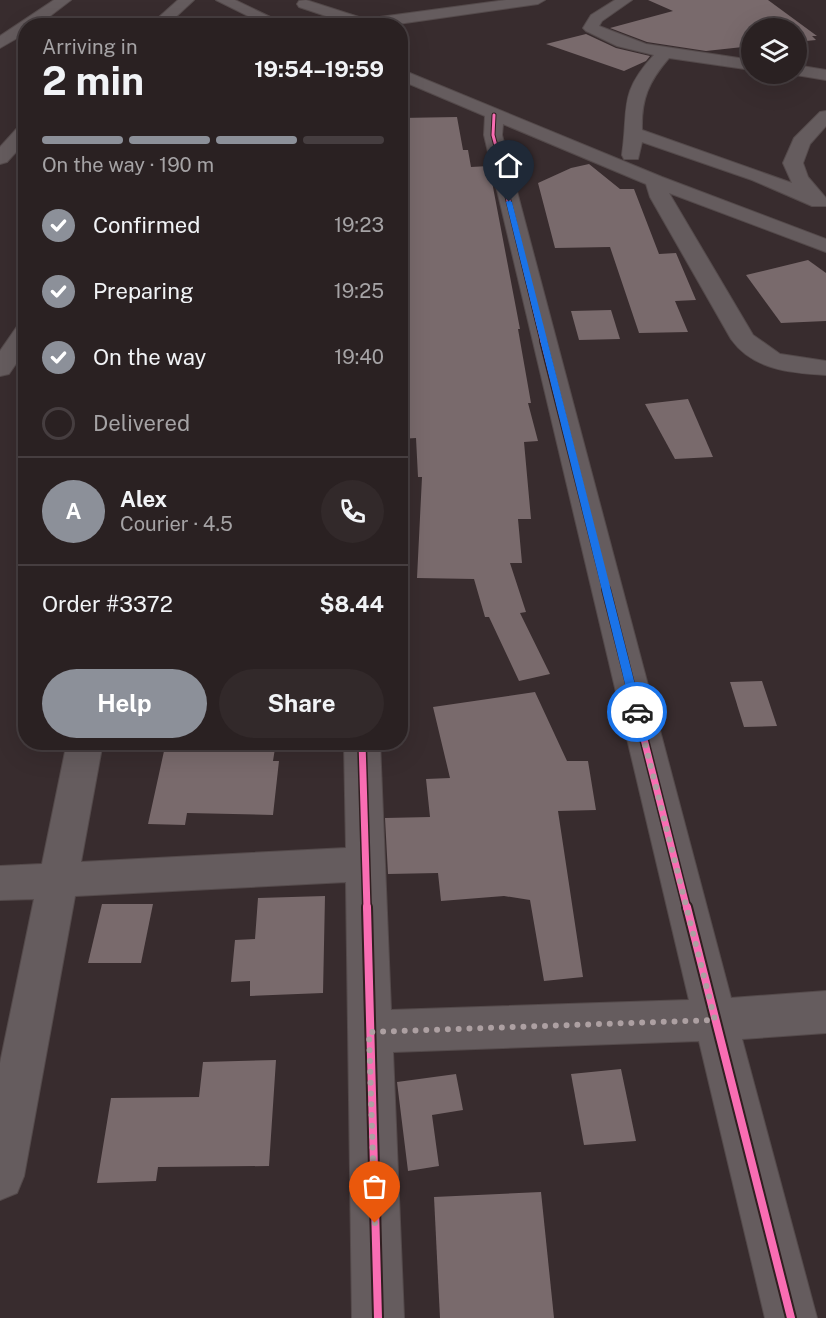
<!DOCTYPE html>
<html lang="en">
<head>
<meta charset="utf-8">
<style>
	:root { --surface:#2a2122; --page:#32292a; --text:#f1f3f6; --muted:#a5a3a5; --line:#463e40; --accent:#8c9099 }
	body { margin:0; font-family:"Public Sans",sans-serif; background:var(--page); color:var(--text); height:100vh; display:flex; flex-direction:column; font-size:22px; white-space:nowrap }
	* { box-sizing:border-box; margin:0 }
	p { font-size:20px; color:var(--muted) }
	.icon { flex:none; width:33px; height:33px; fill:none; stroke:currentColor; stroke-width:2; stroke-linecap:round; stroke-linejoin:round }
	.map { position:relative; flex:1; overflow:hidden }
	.drawer { position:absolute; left:18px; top:18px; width:390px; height:732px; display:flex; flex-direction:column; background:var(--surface); border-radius:24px; box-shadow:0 6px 24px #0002,0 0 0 2px var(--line) }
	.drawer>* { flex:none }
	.buttons { position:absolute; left:741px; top:18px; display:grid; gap:12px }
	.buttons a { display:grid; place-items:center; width:66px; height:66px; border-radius:50%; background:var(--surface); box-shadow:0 6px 24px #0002,0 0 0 2px var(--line); font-size:30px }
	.pin { position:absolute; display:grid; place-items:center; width:51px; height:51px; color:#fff; margin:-62px -26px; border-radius:50% 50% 50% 0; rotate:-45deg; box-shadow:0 0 6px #0007 }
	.pin .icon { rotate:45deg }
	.courier { position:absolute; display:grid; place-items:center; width:60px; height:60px; margin:-30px; border:4px solid #1a73e8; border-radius:50%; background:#fff; color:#222; box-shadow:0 2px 8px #0007 }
	.head em { font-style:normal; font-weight:700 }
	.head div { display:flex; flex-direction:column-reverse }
	.head { display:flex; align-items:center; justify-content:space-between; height:102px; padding:0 24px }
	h1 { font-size:39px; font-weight:700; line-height:45px }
	.bar { display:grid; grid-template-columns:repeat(4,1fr); gap:9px 6px; align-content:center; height:72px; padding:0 24px }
	.bar i { height:8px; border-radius:4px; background:var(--line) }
	.bar .current { background:var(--accent) }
	.bar p { grid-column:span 4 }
	.line { display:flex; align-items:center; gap:15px; padding:0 24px; border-top:2px solid var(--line) }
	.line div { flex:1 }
	.round { display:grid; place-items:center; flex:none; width:63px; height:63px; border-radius:32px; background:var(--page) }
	ol { padding:0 24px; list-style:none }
	li { display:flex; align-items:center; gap:18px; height:66px }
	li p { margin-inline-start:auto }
	li .icon { padding:6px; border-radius:50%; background:var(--accent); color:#fff; stroke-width:4 }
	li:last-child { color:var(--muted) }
	li i { width:33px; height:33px; border:3px solid var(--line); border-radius:50% }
	.button { display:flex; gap:12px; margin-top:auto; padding:12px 24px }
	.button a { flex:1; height:69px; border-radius:36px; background:var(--accent); color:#fff; font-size:24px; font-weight:700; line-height:69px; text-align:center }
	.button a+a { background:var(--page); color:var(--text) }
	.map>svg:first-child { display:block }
	.building { fill:#796a6c }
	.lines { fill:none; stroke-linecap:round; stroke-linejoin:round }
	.minor-casing { stroke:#544a4b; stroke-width:2 }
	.minor { fill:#655c5e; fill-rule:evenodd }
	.cycleway-far4-casing { stroke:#311f21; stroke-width:5 }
	.cycleway-far3-casing { stroke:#311f21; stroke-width:6 }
	.cycleway-far2-casing { stroke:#311f21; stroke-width:8 }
	.cycleway-far1-casing { stroke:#311f21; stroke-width:10 }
	.cycleway-casing { stroke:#311f21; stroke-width:12 }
	.cycleway-far4 { stroke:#f96db3; stroke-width:3 }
	.cycleway-far3 { stroke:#f96db3; stroke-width:4 }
	.cycleway-far2 { stroke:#f96db3; stroke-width:5 }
	.cycleway-far1 { stroke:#f96db3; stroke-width:7 }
	.cycleway { stroke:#f96db3; stroke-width:8 }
	.route { fill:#1a73e8 }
	.done { stroke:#ada0a2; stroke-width:6; stroke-dasharray:0 10.8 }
</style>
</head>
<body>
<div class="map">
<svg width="826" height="1318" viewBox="0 0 826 1318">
	<rect width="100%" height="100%" fill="#382c2e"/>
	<g class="building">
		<polygon points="648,0 768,0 817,36 812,36 816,40 796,42 796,28 752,28 752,46 706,51 647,42 610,28 673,11"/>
		<polygon points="586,34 616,48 650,56 646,61 624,71 546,44"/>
		<polygon points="457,117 463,150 468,150 471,167 489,166 520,329 518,329 531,403 528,403 538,441 524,442 531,519 518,519 522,563 510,563 526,612 520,613 550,674 519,681 489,617 485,617 474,579 417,578 422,477 418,477 416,438 400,439 400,118"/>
		<polygon points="589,164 620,189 634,189 659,254 676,253 696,300 675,301 688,332 639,333 610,247 555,248 538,183 571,168"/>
		<polygon points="808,260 826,273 826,321 781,323 746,275"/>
		<polygon points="611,310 620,339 579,340 571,311"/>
		<polygon points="688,399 713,457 675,459 645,404"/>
		<polygon points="762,681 777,726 744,727 730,682"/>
		<polygon points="535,692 567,761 588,761 596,810 558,811 583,977 544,981 530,900 504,896 441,901 438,873 388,874 385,818 430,817 426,779 450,778 433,707"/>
		<polygon points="166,742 276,742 273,761 279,761 273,815 187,813 185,825 148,824"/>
		<polygon points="325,896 323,993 250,996 250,981 231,982 235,940 255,939 258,898"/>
		<polygon points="102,904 153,904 141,963 88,963"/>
		<polygon points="276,1060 269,1166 158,1167 156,1181 97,1183 111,1098 199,1097 203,1062"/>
		<polygon points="621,1069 636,1141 584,1145 571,1074"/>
		<polygon points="456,1074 463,1110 432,1115 439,1166 408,1171 397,1082"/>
		<polygon points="541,1192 554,1318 440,1318 434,1197"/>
	</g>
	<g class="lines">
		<defs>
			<g id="minor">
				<polygon points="54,0 71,0 37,26 26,26 26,33 0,48 0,36"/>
				<polygon points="178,0 194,0 166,26 149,26"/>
				<polygon points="216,0 235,0 289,26 268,26"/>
				<polygon points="306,0 365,19 506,0 545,0 538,4 384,26 340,26 344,22 299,7 297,4 299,1"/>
				<path d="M 615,0 L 632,0 L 602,21 L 599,26 L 646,44 L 752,60 L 752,70 L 669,58 C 649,81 641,99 642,130 L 792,183 L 783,163 L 794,138 L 820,112 L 826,111 L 826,126 L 810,144 L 803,163 L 808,177 L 826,198 L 826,206 L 812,206 L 752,180 L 642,142 L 638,159 L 624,159 L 622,155 C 629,108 618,94 654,55 L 617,46 L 586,31 L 583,28 L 591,15 Z"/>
				<polygon points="796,65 826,70 826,80 790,74 796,74"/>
				<path d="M 400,69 L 662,177 L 826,239 L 826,252 L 669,193 L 753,335 L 780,354 L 826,361 L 826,375 C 791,373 753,370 731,339 L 650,197 L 646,184 L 503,124 L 502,135 L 731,998 L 826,991 L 826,1033 L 742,1039 L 817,1318 L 765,1318 L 699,1041 L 393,1052 L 404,1318 L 352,1318 L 346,882 L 75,896 L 24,1176 L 17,1193 L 0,1200 L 0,1063 L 34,899 L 0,900 L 0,866 L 42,864 L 67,742 L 103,742 L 81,862 L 346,848 L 344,742 L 380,742 L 391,1010 L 689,1000 L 484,135 L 485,116 L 400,80 Z"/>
				<polygon points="26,124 26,141 7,162 0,164 0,147 20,125"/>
				<polygon points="26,323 26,349 9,374 0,376 0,351 18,325"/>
			</g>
		</defs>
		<use href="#minor" class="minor-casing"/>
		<use href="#minor" class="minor"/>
		<defs>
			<polyline id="cycleway-far4" points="494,115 493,135 497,150"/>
			<polyline id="cycleway-far3" points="496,149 543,343"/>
			<polyline id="cycleway-far2" points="543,341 606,590"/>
			<g id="cycleway-far1">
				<polyline points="606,589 687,909"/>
				<polyline points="362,742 367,909"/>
			</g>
			<g id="cycleway">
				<polyline points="367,907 378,1318"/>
				<polyline points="687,907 791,1318"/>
			</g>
		</defs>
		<use href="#cycleway-far4" class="cycleway-far4-casing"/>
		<use href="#cycleway-far3" class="cycleway-far3-casing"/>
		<use href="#cycleway-far2" class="cycleway-far2-casing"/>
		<use href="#cycleway-far1" class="cycleway-far1-casing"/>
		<use href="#cycleway" class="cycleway-casing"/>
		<use href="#cycleway-far4" class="cycleway-far4"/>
		<use href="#cycleway-far3" class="cycleway-far3"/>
		<use href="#cycleway-far2" class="cycleway-far2"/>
		<use href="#cycleway-far1" class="cycleway-far1"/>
		<use href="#cycleway" class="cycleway"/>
	</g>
	<polygon class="route" points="509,200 512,202 642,712 637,716 632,712 506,202"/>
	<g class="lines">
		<polyline class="done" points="375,1223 369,1032 715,1020 637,712"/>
	</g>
</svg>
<div class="buttons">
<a><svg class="icon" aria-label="layers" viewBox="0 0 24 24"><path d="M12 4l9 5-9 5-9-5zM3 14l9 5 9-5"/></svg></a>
</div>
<div class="pin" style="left:375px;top:1223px;background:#ea580c"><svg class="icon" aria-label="bag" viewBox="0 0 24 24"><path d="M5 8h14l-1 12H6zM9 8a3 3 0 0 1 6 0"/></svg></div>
<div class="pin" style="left:509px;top:202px;background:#1f2937"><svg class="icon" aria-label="home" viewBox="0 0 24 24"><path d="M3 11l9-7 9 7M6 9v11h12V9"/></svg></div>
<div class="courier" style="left:637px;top:712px"><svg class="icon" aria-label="car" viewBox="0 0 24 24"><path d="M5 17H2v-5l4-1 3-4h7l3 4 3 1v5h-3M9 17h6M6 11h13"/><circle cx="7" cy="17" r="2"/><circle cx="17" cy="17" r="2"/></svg></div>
<section class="drawer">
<div class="head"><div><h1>2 min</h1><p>Arriving in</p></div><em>19:54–19:59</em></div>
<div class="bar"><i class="current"></i><i class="current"></i><i class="current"></i><i></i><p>On the way · 190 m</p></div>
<ol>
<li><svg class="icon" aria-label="check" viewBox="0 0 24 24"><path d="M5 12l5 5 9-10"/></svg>Confirmed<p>19:23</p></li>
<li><svg class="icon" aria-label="check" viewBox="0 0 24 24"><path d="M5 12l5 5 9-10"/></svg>Preparing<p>19:25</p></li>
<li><svg class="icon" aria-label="check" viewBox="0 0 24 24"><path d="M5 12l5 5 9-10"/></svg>On the way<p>19:40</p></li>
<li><i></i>Delivered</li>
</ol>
<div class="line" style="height:108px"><b class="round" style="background:var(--accent);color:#fff">A</b><div><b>Alex</b><p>Courier · 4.5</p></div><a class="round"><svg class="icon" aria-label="phone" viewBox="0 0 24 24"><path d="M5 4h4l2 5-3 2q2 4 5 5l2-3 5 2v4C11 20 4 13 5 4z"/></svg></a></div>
<div class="line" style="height:78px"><div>Order #3372</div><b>$8.44</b></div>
<div class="button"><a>Help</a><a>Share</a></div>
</section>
</div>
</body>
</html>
